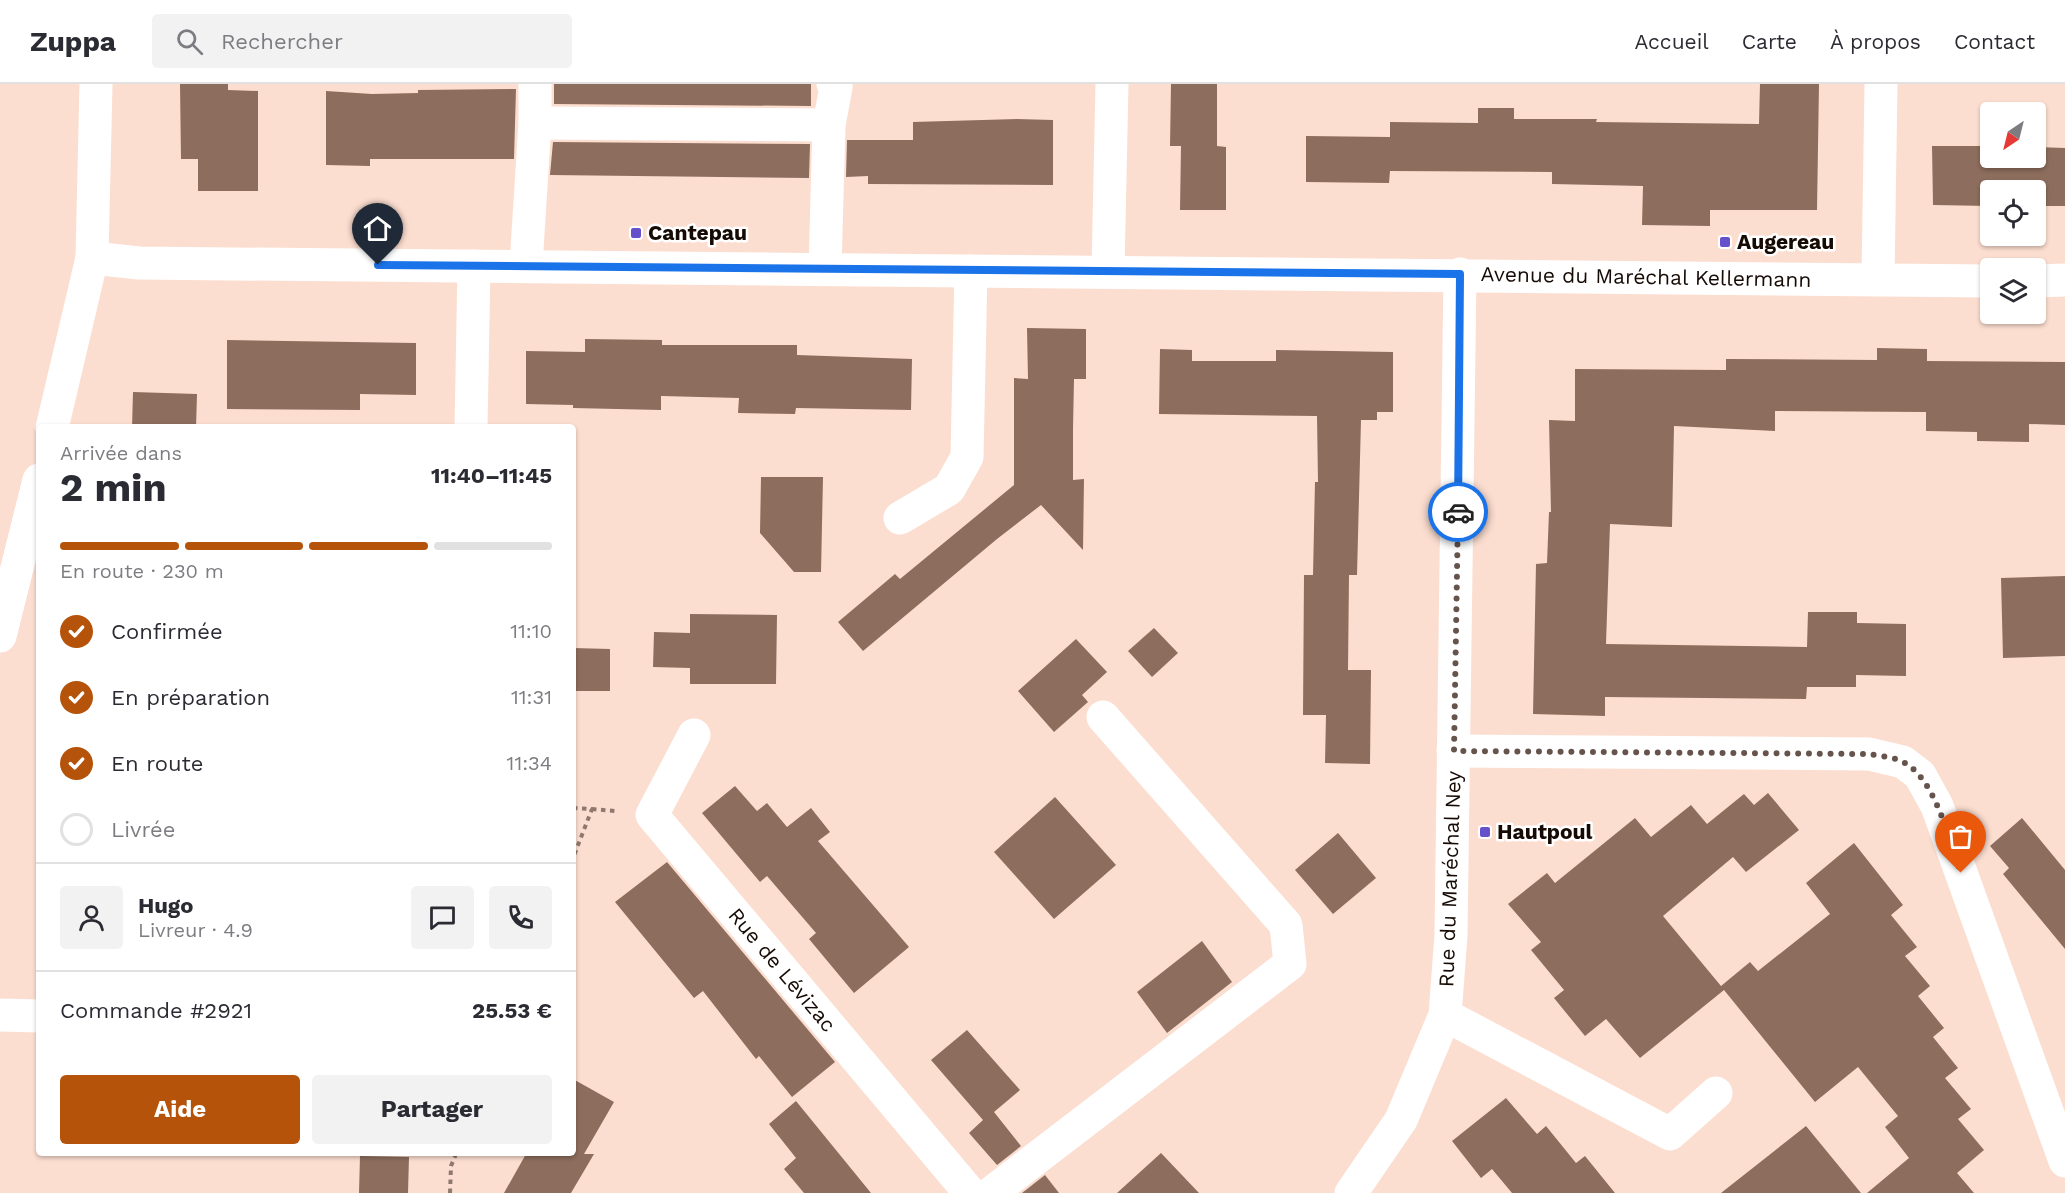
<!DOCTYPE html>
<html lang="fr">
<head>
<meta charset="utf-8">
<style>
	:root { --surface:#fff; --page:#f2f2f3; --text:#2b2b33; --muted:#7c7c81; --line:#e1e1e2; --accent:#b45309 }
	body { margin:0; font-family:"Work Sans",sans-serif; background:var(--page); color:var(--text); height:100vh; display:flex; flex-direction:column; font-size:22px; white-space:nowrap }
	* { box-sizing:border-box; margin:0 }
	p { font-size:20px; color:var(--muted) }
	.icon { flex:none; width:33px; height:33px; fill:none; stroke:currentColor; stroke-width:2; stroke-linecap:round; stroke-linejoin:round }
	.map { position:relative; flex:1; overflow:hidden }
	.details { position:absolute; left:36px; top:340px; width:540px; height:732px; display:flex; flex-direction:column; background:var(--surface); border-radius:6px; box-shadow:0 2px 4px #0004 }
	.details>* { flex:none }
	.needle { width:39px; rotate:215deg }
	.controls { position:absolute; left:1980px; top:18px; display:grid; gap:12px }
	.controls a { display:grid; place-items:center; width:66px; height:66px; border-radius:6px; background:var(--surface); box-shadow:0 2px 4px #0004; font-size:30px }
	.pin { position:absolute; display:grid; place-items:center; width:51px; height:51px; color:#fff; margin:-62px -26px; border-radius:50% 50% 50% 0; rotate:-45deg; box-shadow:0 0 6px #0007 }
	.pin .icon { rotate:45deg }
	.courier { position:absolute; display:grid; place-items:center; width:60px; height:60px; margin:-30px; border:4px solid #1a73e8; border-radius:50%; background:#fff; color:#222; box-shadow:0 2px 8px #0007 }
	.summary em { font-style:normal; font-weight:700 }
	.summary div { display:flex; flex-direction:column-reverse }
	.summary { display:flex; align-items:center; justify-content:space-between; height:102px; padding:0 24px }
	h1 { font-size:39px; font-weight:700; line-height:45px }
	.bar { display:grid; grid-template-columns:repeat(4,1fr); gap:9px 6px; align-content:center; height:72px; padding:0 24px }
	.bar i { height:8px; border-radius:4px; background:var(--line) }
	.bar .on { background:var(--accent) }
	.bar p { grid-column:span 4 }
	.line { display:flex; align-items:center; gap:15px; padding:0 24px; border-top:2px solid var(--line) }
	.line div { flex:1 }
	.round { display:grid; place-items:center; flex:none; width:63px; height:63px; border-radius:6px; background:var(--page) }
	ol { padding:0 24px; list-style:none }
	li { display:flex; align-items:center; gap:18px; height:66px }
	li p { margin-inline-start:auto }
	li .icon { padding:6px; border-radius:50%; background:var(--accent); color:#fff; stroke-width:4 }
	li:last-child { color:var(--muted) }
	li i { width:33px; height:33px; border:3px solid var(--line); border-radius:50% }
	.button { display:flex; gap:12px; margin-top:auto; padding:12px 24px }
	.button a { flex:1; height:69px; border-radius:6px; background:var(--accent); color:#fff; font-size:24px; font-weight:700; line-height:69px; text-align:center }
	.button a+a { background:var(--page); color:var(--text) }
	header { display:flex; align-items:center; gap:36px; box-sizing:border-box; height:84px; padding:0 30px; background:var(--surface); border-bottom:2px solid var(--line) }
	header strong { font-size:28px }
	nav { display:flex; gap:33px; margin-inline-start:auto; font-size:21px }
	.search { width:420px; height:54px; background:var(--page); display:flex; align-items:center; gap:15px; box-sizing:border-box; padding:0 21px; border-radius:6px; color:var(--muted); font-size:22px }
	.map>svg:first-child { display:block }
	.building { fill:#8d6d5d }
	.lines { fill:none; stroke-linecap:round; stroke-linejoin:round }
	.path { stroke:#8f796f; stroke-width:4; stroke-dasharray:4.5 4.5; stroke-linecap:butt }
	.minor { stroke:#fff; stroke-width:33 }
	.done { stroke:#66544c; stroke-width:6; stroke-dasharray:0 10.8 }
	.route { stroke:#1a73e8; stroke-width:8 }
	.poi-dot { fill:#6751ca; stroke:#fff; stroke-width:2 }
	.labels { text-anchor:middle; stroke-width:5; stroke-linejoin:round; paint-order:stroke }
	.poi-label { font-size:21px; font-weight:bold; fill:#160a05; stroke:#fff; text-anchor:start }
	.street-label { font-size:21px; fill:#160a05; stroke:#fff }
</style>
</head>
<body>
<header>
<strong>Zuppa</strong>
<div class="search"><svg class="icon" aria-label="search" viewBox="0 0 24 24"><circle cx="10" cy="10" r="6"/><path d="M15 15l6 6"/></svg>Rechercher</div>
<nav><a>Accueil</a><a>Carte</a><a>À propos</a><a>Contact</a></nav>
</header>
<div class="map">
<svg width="2065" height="1109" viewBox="0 0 2065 1109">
	<rect width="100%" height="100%" fill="#fcded0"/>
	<g class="building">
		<polygon points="180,0 228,0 228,6 258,7 258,107 198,107 198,75 181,75"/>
		<polygon points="554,0 811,0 811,22 554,20"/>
		<polygon points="1171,0 1217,0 1217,62 1226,63 1226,126 1180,126 1181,62 1170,62"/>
		<polygon points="1760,0 1819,0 1817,126 1710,126 1710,142 1642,141 1643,102 1552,100 1552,88 1390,87 1389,99 1306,98 1306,52 1390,53 1390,38 1478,39 1478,24 1514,24 1514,35 1597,35 1596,38 1759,40"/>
		<polygon points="516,5 514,75 370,75 370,82 326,81 326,7 372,10 418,9 418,6"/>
		<polygon points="1017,35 1053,36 1053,101 868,100 868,92 846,93 847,56 913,56 913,38"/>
		<polygon points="553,58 810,60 809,94 550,91"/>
		<polygon points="1932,62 1990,62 1990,74 2036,74 2036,63 2065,64 2065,122 2036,122 2036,106 1990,106 1990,122 1933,121"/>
		<polygon points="1027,244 1086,245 1086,295 1074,295 1073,345 1073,396 1084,395 1083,466 1041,421 997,455 863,567 838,538 895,490 900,495 1014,401 1014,294 1028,295"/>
		<polygon points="585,255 662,256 662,261 797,261 797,271 912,275 911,326 796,324 795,330 738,329 739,314 661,312 661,326 573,324 573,321 526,320 526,267 585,268"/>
		<polygon points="227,256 416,259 416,311 360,310 360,326 227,325"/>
		<polygon points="1877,264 1927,265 1927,277 2065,278 2065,341 2029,340 2029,358 1977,357 1977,348 1926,347 1926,328 1775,327 1775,347 1674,342 1672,443 1610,440 1606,560 1807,563 1808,528 1857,528 1857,539 1906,540 1906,592 1856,591 1856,603 1807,603 1806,615 1605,613 1605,632 1533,630 1536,480 1547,479 1549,428 1551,428 1549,336 1575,337 1575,285 1726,286 1726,275 1877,276"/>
		<polygon points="1160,265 1192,266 1192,277 1276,277 1276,266 1393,268 1393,328 1377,328 1377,336 1361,336 1357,491 1349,491 1348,586 1371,586 1370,680 1325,679 1326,631 1303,631 1304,491 1313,491 1315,398 1318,398 1317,332 1159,330"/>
		<polygon points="133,308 197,310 196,344 132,344"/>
		<polygon points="761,393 823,393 821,488 794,488 760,449"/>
		<polygon points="2065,492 2065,572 2003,574 2001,494"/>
		<polygon points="690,530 777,531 776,600 690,600 690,584 653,583 654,548 690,549"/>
		<polygon points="1154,544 1178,569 1152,593 1128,567"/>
		<polygon points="1076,555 1107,588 1082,611 1088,618 1054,648 1018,607"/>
		<polygon points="573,564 610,565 610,607 573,607"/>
		<polygon points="735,702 757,727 767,719 787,743 811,724 830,748 818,757 909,863 854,909 809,855 816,849 767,792 760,798 702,729"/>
		<polygon points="1768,709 1799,746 1746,788 1733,773 1663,832 1721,902 1750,878 1758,887 1830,830 1806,799 1854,759 1903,821 1891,831 1917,863 1905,872 1930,902 1918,912 1944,944 1933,953 1958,984 1945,994 1971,1025 1958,1035 1984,1066 1957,1089 1974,1109 1867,1109 1909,1074 1885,1043 1898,1032 1858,983 1815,1018 1724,906 1640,974 1606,935 1585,952 1554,914 1564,906 1531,866 1541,858 1508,820 1547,789 1555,799 1635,734 1651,753 1691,721 1707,740 1744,710 1754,721"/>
		<polygon points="1055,713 1116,781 1054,835 994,768"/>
		<polygon points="2022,734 2065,786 2065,865 2003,790 2009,784 1990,762"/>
		<polygon points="1338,749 1376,794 1333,830 1295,786"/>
		<polygon points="667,778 835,978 792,1013 759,972 756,975 703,907 694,914 615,818"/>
		<polygon points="1202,857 1232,898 1167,949 1137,908"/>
		<polygon points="967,946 1020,1006 994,1028 1021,1062 997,1081 969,1049 983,1036 931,976"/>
		<polygon points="573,995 614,1018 584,1070 594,1070 571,1109 504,1109 526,1070 573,1070"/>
		<polygon points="1506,1014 1537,1050 1546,1042 1576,1079 1585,1072 1615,1109 1512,1109 1492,1085 1481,1094 1452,1057"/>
		<polygon points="796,1017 871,1109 804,1109 784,1085 796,1074 769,1040"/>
		<polygon points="1806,1042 1861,1109 1721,1109 1768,1072"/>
		<polygon points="1161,1069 1199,1109 1117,1109"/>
		<polygon points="360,1072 409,1073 408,1109 359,1109"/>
		<polygon points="1045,1091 1059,1109 1022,1109"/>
	</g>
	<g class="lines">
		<g class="path">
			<polyline points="573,724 592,725 573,774"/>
			<polyline points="592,725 615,727"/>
			<polyline points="450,1109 451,1082 456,1070"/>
		</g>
		<g class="minor">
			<polyline points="535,39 829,41"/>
			<polyline points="92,174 139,179 1990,197"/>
			<polyline points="526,181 535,39 535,0"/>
			<polyline points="825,185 829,41 836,3 833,0"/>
			<polyline points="1108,187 1112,0"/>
			<polyline points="1878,195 1881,0"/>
			<polyline points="2036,197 2065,196"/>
			<polyline points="52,344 92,174 96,0"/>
			<polyline points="471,344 474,182"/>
			<polyline points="900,434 949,405 967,373 971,187"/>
			<polyline points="0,552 39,396"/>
			<polyline points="694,651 652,731 970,1109"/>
			<polyline points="1453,667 1869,670 1903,678 1920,691 1937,722 2065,1077"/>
			<polyline points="0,931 39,932"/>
			<polyline points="1445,931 1670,1050 1716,1009"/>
			<polyline points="991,1109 1290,880 1286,841 1103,633"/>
			<polyline points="1351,1109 1401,1036 1445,931 1451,851 1460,190"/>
		</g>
	</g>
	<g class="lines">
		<path class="done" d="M 1458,428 L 1454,667 L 1869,670 C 1880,672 1895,673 1905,679 C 1936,697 1949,756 1961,789"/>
		<polyline class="route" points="378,181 1460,190 1458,428"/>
	</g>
	<g class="poi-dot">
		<rect x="630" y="143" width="12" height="12" rx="3"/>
		<rect x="1719" y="152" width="12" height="12" rx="3"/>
		<rect x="1479" y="742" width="12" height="12" rx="3"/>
	</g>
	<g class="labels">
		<g class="poi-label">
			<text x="648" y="156">Cantepau</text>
			<text x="1737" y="165">Augereau</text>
			<text x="1497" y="755">Hautpoul</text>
		</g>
		<g class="street-label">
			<text transform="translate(1646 193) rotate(1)" y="7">Avenue du Maréchal Kellermann</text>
			<text transform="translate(1450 795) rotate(-88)" y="7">Rue du Maréchal Ney</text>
			<text transform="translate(782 886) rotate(50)" y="7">Rue de Lévizac</text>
		</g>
	</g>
</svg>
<div class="controls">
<a><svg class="needle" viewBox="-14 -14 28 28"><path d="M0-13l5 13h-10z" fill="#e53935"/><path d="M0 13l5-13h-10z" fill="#7c7c81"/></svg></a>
<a><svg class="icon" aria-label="locate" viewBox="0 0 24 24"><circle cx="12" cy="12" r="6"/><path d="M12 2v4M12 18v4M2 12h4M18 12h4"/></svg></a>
<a><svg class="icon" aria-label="layers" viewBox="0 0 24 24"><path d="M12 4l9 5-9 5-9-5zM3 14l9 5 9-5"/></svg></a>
</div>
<div class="pin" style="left:1961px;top:789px;background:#ea580c"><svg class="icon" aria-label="bag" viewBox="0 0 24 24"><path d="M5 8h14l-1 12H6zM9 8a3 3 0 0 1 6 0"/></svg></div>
<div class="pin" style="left:378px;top:181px;background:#1f2937"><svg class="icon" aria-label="home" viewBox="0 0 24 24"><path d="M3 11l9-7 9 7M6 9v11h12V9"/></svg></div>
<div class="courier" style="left:1458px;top:428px"><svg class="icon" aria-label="car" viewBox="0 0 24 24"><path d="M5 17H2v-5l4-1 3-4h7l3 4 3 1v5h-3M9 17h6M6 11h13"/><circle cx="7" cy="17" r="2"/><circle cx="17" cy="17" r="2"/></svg></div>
<section class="details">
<div class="summary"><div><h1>2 min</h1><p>Arrivée dans</p></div><em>11:40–11:45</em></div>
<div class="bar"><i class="on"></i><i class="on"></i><i class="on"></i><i></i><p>En route · 230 m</p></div>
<ol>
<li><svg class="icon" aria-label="check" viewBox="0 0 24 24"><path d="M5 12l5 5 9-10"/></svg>Confirmée<p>11:10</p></li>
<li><svg class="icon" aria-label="check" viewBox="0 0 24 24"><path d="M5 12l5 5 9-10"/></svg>En préparation<p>11:31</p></li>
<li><svg class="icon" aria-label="check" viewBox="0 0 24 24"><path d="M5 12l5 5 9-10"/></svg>En route<p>11:34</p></li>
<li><i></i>Livrée</li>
</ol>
<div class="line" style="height:108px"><a class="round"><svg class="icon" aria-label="person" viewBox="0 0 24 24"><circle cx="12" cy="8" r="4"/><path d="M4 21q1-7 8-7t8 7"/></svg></a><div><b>Hugo</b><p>Livreur · 4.9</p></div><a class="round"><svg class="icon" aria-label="chat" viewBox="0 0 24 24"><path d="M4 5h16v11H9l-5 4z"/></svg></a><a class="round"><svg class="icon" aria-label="phone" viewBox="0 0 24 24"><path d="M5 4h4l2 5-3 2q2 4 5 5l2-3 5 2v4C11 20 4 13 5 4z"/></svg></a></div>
<div class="line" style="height:78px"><div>Commande #2921</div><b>25.53 €</b></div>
<div class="button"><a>Aide</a><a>Partager</a></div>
</section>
</div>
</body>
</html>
